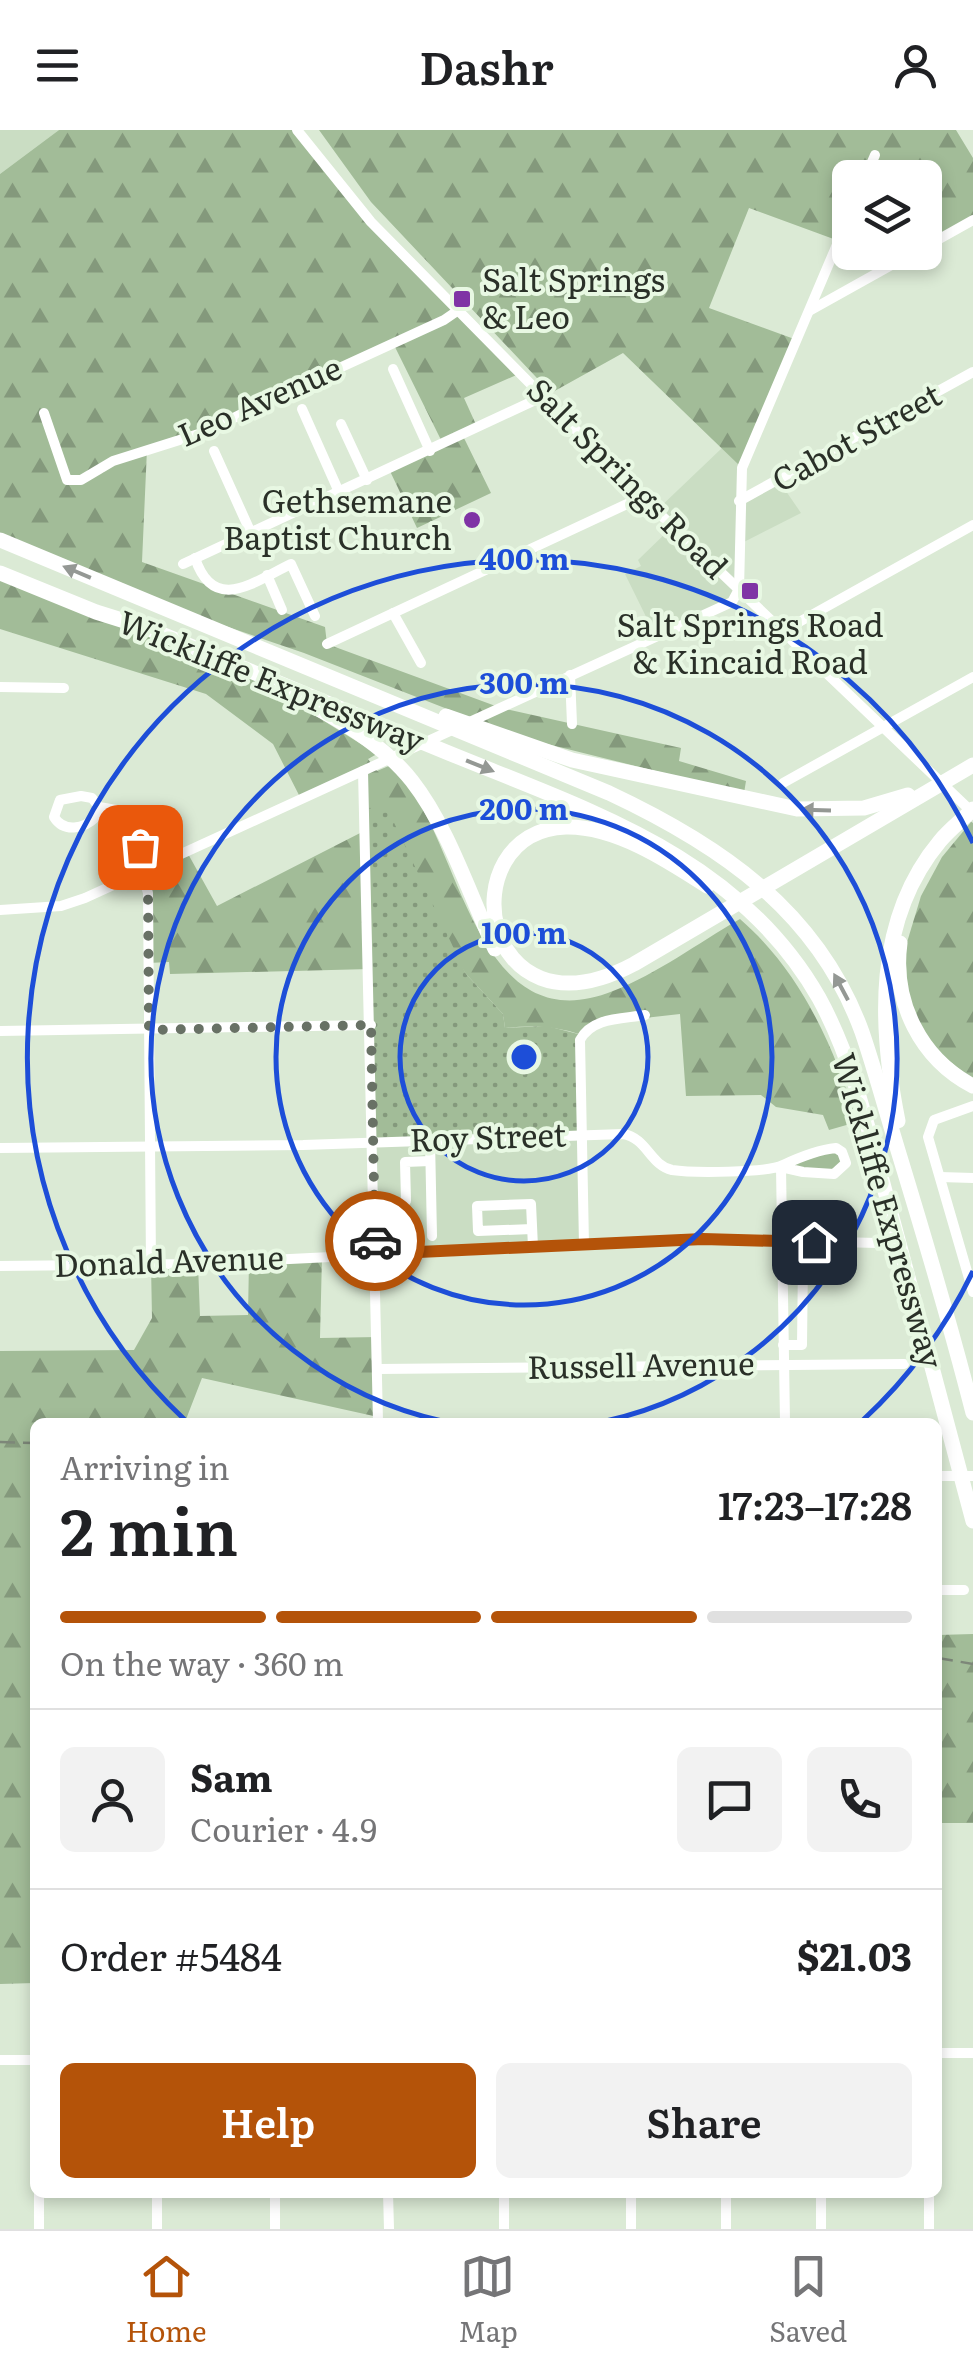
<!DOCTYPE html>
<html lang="en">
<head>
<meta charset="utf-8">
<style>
	:root { --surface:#fff; --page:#f2f2f2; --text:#202124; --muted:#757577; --line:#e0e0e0; --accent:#b45309 }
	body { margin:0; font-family:Literata,serif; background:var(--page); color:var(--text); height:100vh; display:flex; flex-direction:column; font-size:38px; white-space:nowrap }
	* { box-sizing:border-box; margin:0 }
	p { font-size:32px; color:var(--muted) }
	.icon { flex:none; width:55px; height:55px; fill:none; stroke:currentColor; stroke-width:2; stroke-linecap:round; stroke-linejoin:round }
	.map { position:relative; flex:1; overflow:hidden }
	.side { position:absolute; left:30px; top:1288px; width:912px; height:780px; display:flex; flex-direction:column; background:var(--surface); border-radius:15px; box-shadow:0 5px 15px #0003 }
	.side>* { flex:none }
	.controls { position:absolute; left:832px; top:30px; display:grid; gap:20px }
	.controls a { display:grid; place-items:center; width:110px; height:110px; border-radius:15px; background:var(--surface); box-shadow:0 5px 15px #0003; font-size:50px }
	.pin { position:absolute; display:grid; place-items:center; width:85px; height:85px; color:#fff; margin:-42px; border-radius:20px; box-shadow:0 5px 15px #0006 }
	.courier { position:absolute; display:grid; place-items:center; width:100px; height:100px; margin:-50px; border:8px solid #b45309; border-radius:50%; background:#fff; color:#222; box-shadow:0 2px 12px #0007 }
	.headline em { font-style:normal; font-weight:600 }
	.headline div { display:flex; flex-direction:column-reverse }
	.headline { display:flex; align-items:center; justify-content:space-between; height:170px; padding:0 30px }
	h1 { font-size:65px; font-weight:600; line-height:75px }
	.bar { display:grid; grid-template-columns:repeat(4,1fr); gap:15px 10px; align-content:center; height:120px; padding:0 30px }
	.bar i { height:12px; border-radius:8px; background:var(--line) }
	.bar .selected { background:var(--accent) }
	.bar p { grid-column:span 4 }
	.line { display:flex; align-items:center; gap:25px; padding:0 30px; border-top:2px solid var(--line) }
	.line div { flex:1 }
	.round { display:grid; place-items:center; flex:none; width:105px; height:105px; border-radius:15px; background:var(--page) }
	.primary-button { display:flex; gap:20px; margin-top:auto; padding:20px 30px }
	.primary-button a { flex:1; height:115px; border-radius:15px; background:var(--accent); color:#fff; font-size:40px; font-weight:600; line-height:115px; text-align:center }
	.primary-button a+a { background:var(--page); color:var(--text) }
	header { display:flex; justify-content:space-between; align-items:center; height:130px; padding:0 30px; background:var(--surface); font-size:45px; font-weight:600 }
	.menu { display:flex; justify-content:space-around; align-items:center; height:140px; border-top:2px solid var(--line); background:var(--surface); font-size:28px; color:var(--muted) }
	.menu a { display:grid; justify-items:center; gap:5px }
	.menu .selected { color:var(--accent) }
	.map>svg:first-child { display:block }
	.built { fill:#caddc3 }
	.grass { fill:#a2bc98 }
	.forest { fill:url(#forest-firs) }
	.park { fill:url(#park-dots) }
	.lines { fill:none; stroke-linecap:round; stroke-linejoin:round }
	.minor { stroke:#fff; stroke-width:10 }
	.highway { stroke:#fff; stroke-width:15 }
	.rail { stroke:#7d8779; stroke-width:2.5; stroke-dasharray:15 8; stroke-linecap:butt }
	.oneway { fill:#949894 }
	.done { stroke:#687165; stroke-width:10; stroke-dasharray:0 18 }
	.route { stroke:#b45309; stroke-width:12 }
	.ring { fill:none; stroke:#1d4ed8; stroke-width:5 }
	.poi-dot { fill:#7f34a5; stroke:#e8f8e3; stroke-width:4 }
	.labels { text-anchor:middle; stroke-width:8; stroke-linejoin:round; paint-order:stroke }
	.poi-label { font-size:32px; fill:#2a3028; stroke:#e8f8e3; text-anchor:start }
	.street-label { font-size:32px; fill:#2a3028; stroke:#e8f8e3 }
	.centre { fill:#1d4ed8; stroke:#e8f8e3; stroke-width:5 }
	.ring-label { font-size:30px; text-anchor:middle; font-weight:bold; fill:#1d4ed8; stroke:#e8f8e3; stroke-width:8; stroke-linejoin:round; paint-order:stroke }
</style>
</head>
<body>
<header><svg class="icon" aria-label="menu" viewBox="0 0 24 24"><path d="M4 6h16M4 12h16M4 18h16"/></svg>Dashr<svg class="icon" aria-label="person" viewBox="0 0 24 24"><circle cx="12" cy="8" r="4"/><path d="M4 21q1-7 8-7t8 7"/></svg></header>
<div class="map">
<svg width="973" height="2099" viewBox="0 0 973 2099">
	<defs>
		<pattern id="forest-firs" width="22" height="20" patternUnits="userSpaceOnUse" patternTransform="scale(2.5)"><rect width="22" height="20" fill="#a2bc98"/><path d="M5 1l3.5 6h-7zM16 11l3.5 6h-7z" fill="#84997c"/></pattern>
		<pattern id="park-dots" width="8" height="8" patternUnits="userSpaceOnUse" patternTransform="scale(2.5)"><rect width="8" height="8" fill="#a2bc98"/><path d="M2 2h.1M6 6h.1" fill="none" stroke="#84997c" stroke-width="1.8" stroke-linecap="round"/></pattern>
	</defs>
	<rect width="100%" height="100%" fill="#dbead5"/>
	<g class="built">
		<polygon points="0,0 59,0 0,44"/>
		<polygon points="722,318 742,338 740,370 779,351 801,383 740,414 736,467 656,507 625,444 641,436 638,430 672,397 656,381"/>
		<polygon points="582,1005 584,1115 376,1124 374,1013"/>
	</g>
	<polygon class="grass" points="842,1022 839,1042 791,1041 790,1030 802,1026"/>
	<g class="forest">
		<polygon points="59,0 297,0 323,36 521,243 464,268 478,299 463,306 491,363 417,398 389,339 443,314 393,213 208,301 147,319 142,432 325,497 327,514 501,578 681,618 679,631 746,651 744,663 519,607 304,523 120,460 0,410 0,44"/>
		<polygon points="319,0 956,0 973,28 973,90 928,115 925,111 925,48 888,47 875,26 865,47 850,48 850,84 839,111 749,78 709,178 797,210 742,338 623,223 551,263 371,72"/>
		<path d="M 0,443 L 268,548 L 276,567 L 316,586 L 377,624 L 368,629 L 377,641 L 391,635 C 405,651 417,667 426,685 C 466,761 494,909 613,861 C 657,844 698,813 740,789 C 801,842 834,916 857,992 L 829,1000 L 823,985 L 776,977 L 761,965 L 686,966 L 680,884 L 600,893 L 582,905 C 556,896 532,895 505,898 L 503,884 L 466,844 L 365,678 L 363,641 L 301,669 L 273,614 L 206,564 L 0,499 Z"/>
		<polygon points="971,692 973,693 973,950 931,916 908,869 905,819 921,766 942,727"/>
		<polygon points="366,700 370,839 170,844 169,832 148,833 148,763 141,743 187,722 217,776"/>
		<polygon points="322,1127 320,1208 378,1207 378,1287 202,1248 185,1292 35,1292 35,1853 0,1854 0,1221 134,1220 152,1188 151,1135 198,1134 200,1186 248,1185 249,1131"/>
		<polygon points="973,1504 973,1693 938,1693 938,1505"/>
	</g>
	<polygon class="park" points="387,678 466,844 503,884 505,898 547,896 582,905 582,1005 374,1013 365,679"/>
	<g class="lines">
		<g class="minor">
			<polyline points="297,0 371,92 642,367 973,683"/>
			<polyline points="865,48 875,25"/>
			<polyline points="925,117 973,90"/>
			<polyline points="811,180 915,122"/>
			<polyline points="393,239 430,321"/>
			<polyline points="302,279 339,362"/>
			<polyline points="44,283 67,350 81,350 113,331 208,301 263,273 444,190 460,179"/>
			<polyline points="341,294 367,350"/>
			<polyline points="214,321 251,403"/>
			<polyline points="739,371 973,242"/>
			<path d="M 195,428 C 214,485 255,451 291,434 L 315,486"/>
			<polyline points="183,434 544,266"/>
			<polyline points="267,445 282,480"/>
			<polyline points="393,483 421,533"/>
			<polyline points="783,501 973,395"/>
			<polyline points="327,514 642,367"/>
			<polyline points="570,545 572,594"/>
			<polyline points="0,557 64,558"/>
			<polyline points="363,641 378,1292"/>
			<polyline points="783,653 973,547"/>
			<path d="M 99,677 L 96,687 C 84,699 64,703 54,687 L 60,670 L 81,666 L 92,668 L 99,677 L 128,682 C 145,705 138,736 148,763 L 151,1135"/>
			<polyline points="0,780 61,776 85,768 732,472 739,459 742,338 850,84"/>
			<polyline points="0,901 371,895"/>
			<polyline points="973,976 934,990 928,1007 973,1162"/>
			<polyline points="430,1010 432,1106"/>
			<path d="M 0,1018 L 303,1015 L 623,1004 C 647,1008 650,1035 672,1040 C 691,1043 768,1043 783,1035 C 800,1027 817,1020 836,1018 L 842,1022 L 846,1033 L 834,1044 L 803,1042 L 781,1037 L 785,1292"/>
			<polyline points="940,1047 973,1048"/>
			<polyline points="406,1071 405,1032 430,1031"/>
			<polyline points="532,1099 478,1101 477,1076 531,1074 533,1117"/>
			<path d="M 584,1115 L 580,910 C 592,887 622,889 645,885"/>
			<polyline points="781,1130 803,1131 802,1215 783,1215"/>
			<polyline points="0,1136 187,1134 703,1109 878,1113"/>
			<polyline points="378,1239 904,1234"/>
			<polyline points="938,1346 973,1346"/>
			<polyline points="938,1460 964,1460"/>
			<polyline points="938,1923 973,1923"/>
			<polyline points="0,1930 35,1930"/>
			<polyline points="39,2062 39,2099"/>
			<polyline points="157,2062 157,2099"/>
			<polyline points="275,2062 275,2099"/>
			<polyline points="388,2062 389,2099"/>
			<polyline points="504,2062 504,2099"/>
			<polyline points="631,2062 631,2099"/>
			<polyline points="726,2062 726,2099"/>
			<polyline points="821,2062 821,2099"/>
			<polyline points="929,2062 929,2099"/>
		</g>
		<g class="highway">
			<path d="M 0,410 L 609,663 C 720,715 818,781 862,902 C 876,943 887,985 900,1027 C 926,1112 951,1197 973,1283"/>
			<path d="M 0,443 L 96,482 L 147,498 C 243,538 338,578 434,617 C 580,678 736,722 819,868 C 854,932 870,1006 889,1076 C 917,1181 945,1286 973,1391"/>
			<path d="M 313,576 C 349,595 387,619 412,651 C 448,697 470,766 495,819"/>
			<polyline points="446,586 572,630 797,679 864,678 908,665"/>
			<path d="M 707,756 C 667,730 615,696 566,697 C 448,701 478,917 634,834 L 973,635"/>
			<path d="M 900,813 C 892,872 921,929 973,956"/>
			<path d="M 898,991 C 879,896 874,790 940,711 C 949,700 962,690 973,679"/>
		</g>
		<g class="rail">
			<polyline points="0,1312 35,1313"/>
			<polyline points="938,1528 973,1534"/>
		</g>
	</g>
	<defs><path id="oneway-solid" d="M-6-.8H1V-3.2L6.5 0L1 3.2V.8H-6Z" transform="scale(2.5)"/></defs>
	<g class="oneway">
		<use href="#oneway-solid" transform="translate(77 442) rotate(-157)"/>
		<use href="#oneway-solid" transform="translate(480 636) rotate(22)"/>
		<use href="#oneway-solid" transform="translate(816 680) rotate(-178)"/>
		<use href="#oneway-solid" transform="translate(841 857) rotate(-118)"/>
	</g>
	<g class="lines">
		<polyline class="done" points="140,717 141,743 148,763 149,900 371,895 375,1111"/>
		<polyline class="route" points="375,1111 376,1124 703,1109 814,1112"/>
	</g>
	<g class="ring">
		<circle cx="524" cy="927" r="124"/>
		<circle cx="524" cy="927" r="248"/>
		<path d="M446 1292A373 373 0 1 1 602 1292"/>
		<path d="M973 1141A497 497 0 0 1 863 1290M185 1290A497 497 0 1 1 973 713"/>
	</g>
	<g class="poi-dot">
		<rect x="452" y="159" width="20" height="20" rx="5"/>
		<circle cx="472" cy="390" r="10"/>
		<rect x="740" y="451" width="20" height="20" rx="5"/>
	</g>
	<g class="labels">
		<g class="poi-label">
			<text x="482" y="162">Salt Springs<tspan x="482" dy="37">&amp; Leo</tspan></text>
			<text x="452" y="383" text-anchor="end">Gethsemane<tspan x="452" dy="37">Baptist Church</tspan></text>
			<text x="750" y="507" text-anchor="middle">Salt Springs Road<tspan x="750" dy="37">&amp; Kincaid Road</tspan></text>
		</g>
		<g class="street-label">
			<text transform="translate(260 272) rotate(-24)" y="11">Leo Avenue</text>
			<text transform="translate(857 308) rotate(-29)" y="11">Cabot Street</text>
			<text transform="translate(627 349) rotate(45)" y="11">Salt Springs Road</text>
			<text transform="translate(271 552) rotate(22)" y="11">Wickliffe Expressway</text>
			<text transform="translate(488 1008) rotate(-2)" y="11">Roy Street</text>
			<text transform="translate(887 1081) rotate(74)" y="11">Wickliffe Expressway</text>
			<text transform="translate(169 1132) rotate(-2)" y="11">Donald Avenue</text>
			<text transform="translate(641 1236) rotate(-1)" y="11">Russell Avenue</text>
		</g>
	</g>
	<circle cx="524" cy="927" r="15" class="centre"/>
	<g class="ring-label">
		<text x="524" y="440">400 m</text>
		<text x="524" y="564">300 m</text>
		<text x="524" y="690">200 m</text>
		<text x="524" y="814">100 m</text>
	</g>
</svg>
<div class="controls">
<a><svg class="icon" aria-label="layers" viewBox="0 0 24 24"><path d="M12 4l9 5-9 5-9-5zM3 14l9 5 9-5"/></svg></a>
</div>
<div class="pin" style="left:140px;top:717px;background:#ea580c"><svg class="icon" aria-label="bag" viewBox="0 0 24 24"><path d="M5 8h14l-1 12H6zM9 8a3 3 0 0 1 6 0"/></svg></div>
<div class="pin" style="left:814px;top:1112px;background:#1f2937"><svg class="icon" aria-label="home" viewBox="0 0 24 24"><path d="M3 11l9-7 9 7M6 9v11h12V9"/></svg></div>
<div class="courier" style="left:375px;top:1111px"><svg class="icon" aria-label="car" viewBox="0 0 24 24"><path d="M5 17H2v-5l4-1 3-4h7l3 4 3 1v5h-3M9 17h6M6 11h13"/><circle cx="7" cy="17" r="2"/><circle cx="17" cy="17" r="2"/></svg></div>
<section class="side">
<div class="headline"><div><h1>2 min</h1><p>Arriving in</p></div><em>17:23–17:28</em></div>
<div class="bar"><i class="selected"></i><i class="selected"></i><i class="selected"></i><i></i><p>On the way · 360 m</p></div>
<div class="line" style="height:180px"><a class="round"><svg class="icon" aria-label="person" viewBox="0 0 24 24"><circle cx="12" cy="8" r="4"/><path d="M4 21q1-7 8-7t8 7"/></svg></a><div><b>Sam</b><p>Courier · 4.9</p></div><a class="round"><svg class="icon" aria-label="chat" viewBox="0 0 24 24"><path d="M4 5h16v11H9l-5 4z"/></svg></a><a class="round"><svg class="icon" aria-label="phone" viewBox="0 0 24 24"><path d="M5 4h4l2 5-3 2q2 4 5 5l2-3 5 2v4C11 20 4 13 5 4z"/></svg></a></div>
<div class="line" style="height:130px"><div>Order #5484</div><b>$21.03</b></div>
<div class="primary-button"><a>Help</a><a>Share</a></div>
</section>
</div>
<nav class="menu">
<a class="selected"><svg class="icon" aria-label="home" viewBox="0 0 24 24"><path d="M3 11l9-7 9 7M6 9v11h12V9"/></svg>Home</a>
<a><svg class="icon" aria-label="map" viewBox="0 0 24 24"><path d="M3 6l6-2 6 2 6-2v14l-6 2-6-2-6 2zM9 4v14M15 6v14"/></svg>Map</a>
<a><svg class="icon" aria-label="saved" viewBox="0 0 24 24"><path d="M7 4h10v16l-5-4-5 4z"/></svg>Saved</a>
</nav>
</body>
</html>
